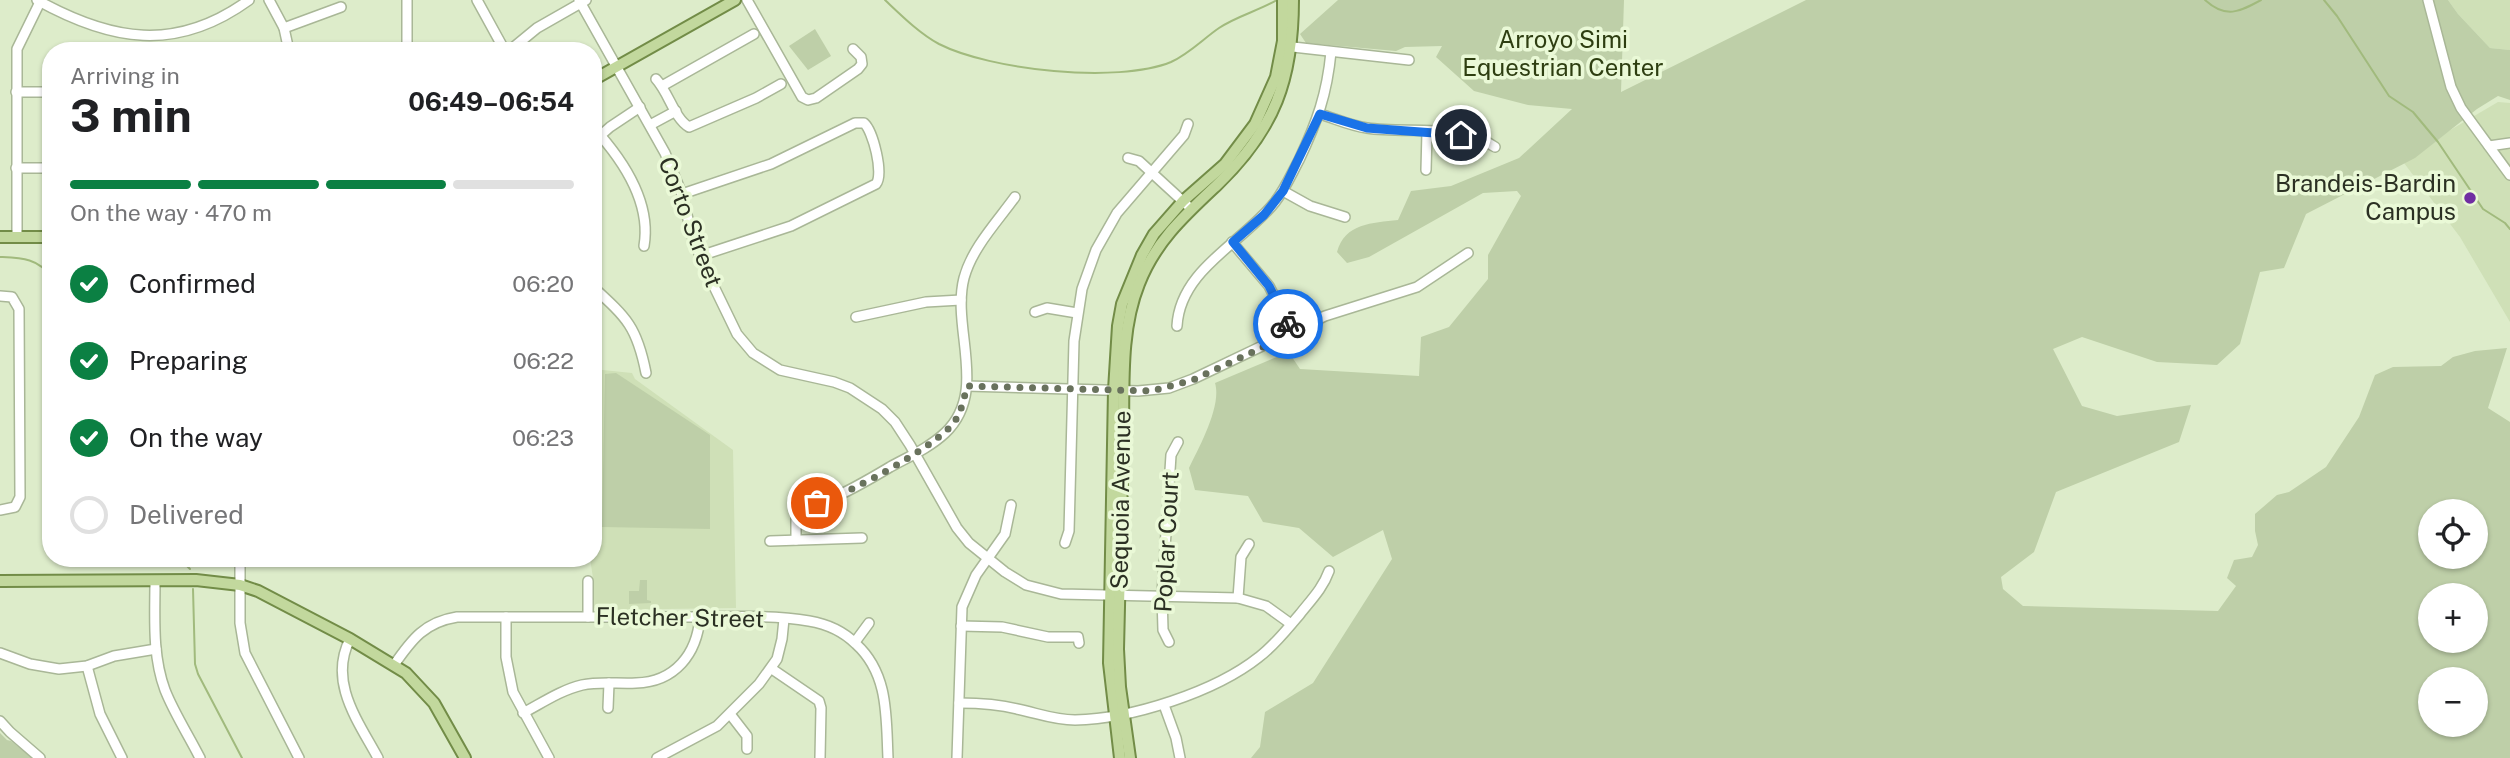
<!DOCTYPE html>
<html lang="en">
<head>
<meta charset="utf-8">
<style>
	:root { --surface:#fff; --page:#f2f2f2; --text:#202124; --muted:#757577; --line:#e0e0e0; --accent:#0b8043 }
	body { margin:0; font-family:"Public Sans",sans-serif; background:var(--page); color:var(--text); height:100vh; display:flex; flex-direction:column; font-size:26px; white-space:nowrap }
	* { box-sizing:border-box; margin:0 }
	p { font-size:23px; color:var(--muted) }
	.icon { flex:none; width:38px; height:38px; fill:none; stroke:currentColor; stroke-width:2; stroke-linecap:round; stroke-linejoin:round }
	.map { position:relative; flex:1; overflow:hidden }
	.panel { position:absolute; left:42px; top:42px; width:560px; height:525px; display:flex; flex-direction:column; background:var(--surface); border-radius:28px; box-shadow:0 2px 5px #0004 }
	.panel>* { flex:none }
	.fabs { position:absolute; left:2418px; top:499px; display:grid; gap:14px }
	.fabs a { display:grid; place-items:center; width:70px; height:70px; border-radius:50%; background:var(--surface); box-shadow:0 2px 5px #0004; font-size:35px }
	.pin { position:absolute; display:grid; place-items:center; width:60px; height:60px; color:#fff; margin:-30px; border:4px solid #fff; border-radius:50%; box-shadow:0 2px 7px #0007 }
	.courier { position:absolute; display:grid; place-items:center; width:70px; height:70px; margin:-35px; border:5px solid #1a73e8; border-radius:50%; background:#fff; color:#222; box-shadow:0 2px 9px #0007 }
	.summary em { font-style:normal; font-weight:700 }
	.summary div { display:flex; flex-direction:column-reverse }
	.summary { display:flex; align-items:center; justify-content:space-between; height:119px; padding:0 28px }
	h1 { font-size:46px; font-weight:700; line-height:52px }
	.bar { display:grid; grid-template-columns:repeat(4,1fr); gap:10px 7px; align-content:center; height:84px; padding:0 28px }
	.bar i { height:9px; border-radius:5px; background:var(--line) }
	.bar .selected { background:var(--accent) }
	.bar p { grid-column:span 4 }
	ol { padding:0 28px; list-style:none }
	li { display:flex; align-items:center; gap:21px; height:77px }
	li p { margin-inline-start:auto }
	li .icon { padding:7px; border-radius:50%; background:var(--accent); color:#fff; stroke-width:4 }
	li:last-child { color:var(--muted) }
	li i { width:38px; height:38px; border:4px solid var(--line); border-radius:50% }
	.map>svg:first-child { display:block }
	.built { fill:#cfe0b7 }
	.green { fill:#becfa8; fill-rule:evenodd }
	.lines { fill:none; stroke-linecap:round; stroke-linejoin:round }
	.stream { stroke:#a1ba7d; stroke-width:2 }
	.minor-casing { stroke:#a9b797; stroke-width:12 }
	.major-casing { stroke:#728c47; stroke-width:14 }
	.minor { stroke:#fff; stroke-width:9 }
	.major { stroke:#c2d89d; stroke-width:10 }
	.done { stroke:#69725d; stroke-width:7; stroke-dasharray:0 12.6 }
	.route { stroke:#1a73e8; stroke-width:9 }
	.poi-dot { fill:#702ea2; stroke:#eaf9d7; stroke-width:2.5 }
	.labels { text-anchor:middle; stroke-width:7; stroke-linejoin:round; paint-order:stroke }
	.park-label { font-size:24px; fill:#2e3e11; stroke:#eaf9d7 }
	.poi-label { font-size:24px; fill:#2b3023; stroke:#eaf9d7; text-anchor:end }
	.street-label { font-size:24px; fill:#2b3023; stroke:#eaf9d7 }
</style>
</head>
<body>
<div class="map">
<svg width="2510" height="758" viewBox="0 0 2510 758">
	<rect width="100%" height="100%" fill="#ddecca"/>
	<g class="built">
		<polygon points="2448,0 2510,0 2510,50 2490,48 2458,14"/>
		<polygon points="2498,102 2510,103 2510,322 2460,237 2401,159"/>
		<polygon points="593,369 632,373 635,379 733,450 736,608 597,610 593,607 593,578 590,558 593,558"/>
	</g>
	<g class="green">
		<path d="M 1338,0 L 1624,0 L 1621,92 L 1806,0 L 2448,0 L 2458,14 L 2490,48 L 2510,50 L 2510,100 L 2498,96 L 2477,109 L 2415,158 L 2306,214 L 2284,268 L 2260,272 L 2240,344 L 2217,365 L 2157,362 L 2082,337 L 2053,349 L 2082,406 L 2117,416 L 2191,405 L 2179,442 L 2056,492 L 2034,552 L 2001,577 L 2003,589 L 2023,606 L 2218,611 L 2236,586 L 2227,578 L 2234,560 L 2252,557 L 2258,545 L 2255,531 L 2255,514 L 2277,495 L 2289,492 L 2326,467 L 2359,417 L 2375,375 L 2393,367 L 2441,366 L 2453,357 L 2475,351 L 2507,348 L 2488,408 L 2510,422 L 2510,758 L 1251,758 L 1260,747 L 1265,712 L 1313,683 L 1392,559 L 1383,530 L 1333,557 L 1299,528 L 1263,522 L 1248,496 L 1195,490 L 1189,468 C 1199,447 1222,406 1215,383 L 1279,356 L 1292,357 L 1300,369 L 1419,376 L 1421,337 L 1449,327 L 1488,279 L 1488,255 L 1521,196 L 1517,191 L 1483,193 L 1369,257 L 1347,263 L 1337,252 C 1345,223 1372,223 1398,220 L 1411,191 L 1451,186 L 1519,158 L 1572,109 L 1528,105 L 1474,91 L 1436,57 L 1442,46 L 1405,47 L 1396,51 L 1306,43 L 1300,34 ZM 2431,511 L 2476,511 L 2476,556 L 2431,556 ZM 2431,595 L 2476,595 L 2476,640 L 2431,640 ZM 2431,679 L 2476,679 L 2476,724 L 2431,724 Z"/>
		<polygon points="815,29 831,56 808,70 789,46"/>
		<polygon points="616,373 710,435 710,529 602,527 605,374"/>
		<polygon points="640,580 647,580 647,600 651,601 651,603 629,604 629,591 639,591"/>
		<polygon points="0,733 7,740 11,741 32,758 0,758"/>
	</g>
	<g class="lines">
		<g class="stream">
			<path d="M 885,0 C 902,16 919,33 939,44 C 990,70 1117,84 1171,62 C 1189,54 1203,39 1219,28 C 1237,16 1258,11 1277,0"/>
			<path d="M 2205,0 C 2226,19 2239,12 2261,0"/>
			<polyline points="2324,0 2337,16 2389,96 2413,112 2438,142 2483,209 2505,223 2510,229"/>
			<path d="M 0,257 C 21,258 38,258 51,277"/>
			<polyline points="83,558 101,562 177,562 184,563 190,569"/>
			<polyline points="193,589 195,664 198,674 242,758"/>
		</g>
		<defs>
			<g id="minor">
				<path d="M 37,0 C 111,41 176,53 249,0"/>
				<polyline points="269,0 284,28 289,51"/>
				<polyline points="407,0 407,51"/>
				<polyline points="477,0 505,51"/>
				<polyline points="579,0 665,153 682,194 692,236 705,268 737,334 753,353 780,370 834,382 850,388 882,409 895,422 910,445 957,528 969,543 1005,572 1026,585 1061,594 1238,598 1266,606 1291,624"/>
				<polyline points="747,0 802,97 808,100 816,98 858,69 862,64 861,57 853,49"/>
				<polyline points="2428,0 2451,87 2461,108 2510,175"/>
				<polyline points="284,28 341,7"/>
				<polyline points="1284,46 1409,60"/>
				<polyline points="509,51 537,28 586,0"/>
				<path d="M 656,79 C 669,93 674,118 689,127 L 756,98 L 781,84"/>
				<polyline points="662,86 754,34"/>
				<polyline points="16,92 51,92"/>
				<path d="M 1320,114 C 1336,119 1351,126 1367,128 C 1405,134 1462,123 1495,147"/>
				<polyline points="650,125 676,111"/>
				<path d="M 600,135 C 626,165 651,205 644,246"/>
				<polyline points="593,142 610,127 640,107"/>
				<polyline points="2489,146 2510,143"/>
				<polyline points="1128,158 1139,161 1187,205"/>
				<polyline points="16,168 51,168"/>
				<polyline points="1426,170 1427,132"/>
				<polyline points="1283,191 1310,206 1345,217"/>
				<path d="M 682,194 L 771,164 L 855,123 L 864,123 C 873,131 884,174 876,184 L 791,226 L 700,256"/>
				<polyline points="17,237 17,49 40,2"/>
				<polyline points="1232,242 1269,286 1293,333"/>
				<path d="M 593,287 C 627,318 637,327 646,373"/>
				<polyline points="0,296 12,297 19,309 20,497 15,507 0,510"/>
				<polyline points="1035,312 1047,308 1077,313"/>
				<polyline points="856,317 926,302 961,300"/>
				<path d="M 1177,326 C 1180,269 1244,242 1275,202 C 1285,189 1291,175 1299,160 C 1317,122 1327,94 1331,52"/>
				<polyline points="967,386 1138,391 1169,388 1193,379 1325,316 1417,287 1468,253"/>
				<path d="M 796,540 L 796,518 L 802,507 C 810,503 819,503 828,500 C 850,491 870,479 890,467 C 908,457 929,448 945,433 C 989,391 951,329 964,278 C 972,248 997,222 1015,197"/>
				<polyline points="770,541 862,538"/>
				<polyline points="1065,543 1069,531 1074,341 1082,289 1096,250 1117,213 1184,135 1188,124"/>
				<polyline points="240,558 240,623 245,653 299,758"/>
				<path d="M 155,581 C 155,617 152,655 165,690 C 174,713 189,736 200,758"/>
				<polyline points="588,581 588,617"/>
				<polyline points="1238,598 1241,557 1249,544"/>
				<polyline points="506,617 506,657 513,692 549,758"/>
				<polyline points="961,626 1002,627 1048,637 1078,637 1079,643"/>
				<path d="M 350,639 C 328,682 358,721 378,758"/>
				<polyline points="855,642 869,623"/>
				<polyline points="1169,642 1163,630 1162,595 1171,455 1178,442"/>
				<polyline points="0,653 30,664 59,669 87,666 114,656 156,649"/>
				<path d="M 394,665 C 412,639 425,622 457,617 C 532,617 606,617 681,617 C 719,617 772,614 809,621 C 827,624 843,631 856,644 C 889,674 886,717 888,758"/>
				<polyline points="87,666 100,714 122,758"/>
				<polyline points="772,669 819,701 821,708 820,758"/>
				<path d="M 959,703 C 979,703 998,704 1017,709 C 1037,713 1054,720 1075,720 C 1131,719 1215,692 1259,657 C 1275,645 1287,629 1300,614 C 1311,600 1323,588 1329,571"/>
				<polyline points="1164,705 1176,738 1180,758"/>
				<polyline points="608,708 609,683"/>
				<path d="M 523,713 C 542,703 561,690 582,685 C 600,681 618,684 636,683 C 675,682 697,654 700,617"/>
				<polyline points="730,714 747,736 747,749"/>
				<polyline points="0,721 10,732 40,758"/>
				<polyline points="657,758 717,726 759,684 777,659 782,639 784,619"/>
				<polyline points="957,758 962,607 976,575 1005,534 1011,505"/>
			</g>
			<g id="major">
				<polyline points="593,80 735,0"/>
				<polyline points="0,237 51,237"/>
				<polyline points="0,581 196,580 240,585 258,591 350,639 406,673 434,703 465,758"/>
				<polyline points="1120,758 1109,663 1114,390 1118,326 1122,304 1142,255 1154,234 1183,201 1225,164 1255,124 1276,77 1283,41 1283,0"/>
				<path d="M 1130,758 L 1120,687 L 1118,649 C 1119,578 1121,507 1123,436 C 1124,386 1120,331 1139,284 C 1155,242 1185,215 1217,185 C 1275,129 1293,79 1293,0"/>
			</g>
		</defs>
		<use href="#minor" class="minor-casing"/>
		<use href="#major" class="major-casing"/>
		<use href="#minor" class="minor"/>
		<use href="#major" class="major"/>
	</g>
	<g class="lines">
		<path class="done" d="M 817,503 C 847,495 938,446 955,421 C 962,410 964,398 967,386 L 1152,391 L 1193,380 L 1293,333 L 1288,324"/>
		<polyline class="route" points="1288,324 1269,286 1233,242 1264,215 1283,191 1320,114 1367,128 1461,135"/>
	</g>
	<circle class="poi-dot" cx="2470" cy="198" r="7"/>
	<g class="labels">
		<g class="park-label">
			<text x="1563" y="48">Arroyo Simi<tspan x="1563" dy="28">Equestrian Center</tspan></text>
		</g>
		<g class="poi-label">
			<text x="2456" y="192">Brandeis-Bardin<tspan x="2456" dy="28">Campus</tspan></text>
		</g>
		<g class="street-label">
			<text transform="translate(690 222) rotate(69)" y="8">Corto Street</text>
			<text transform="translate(1121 500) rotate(-89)" y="8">Sequoia Avenue</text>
			<text transform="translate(1167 542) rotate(-87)" y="8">Poplar Court</text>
			<text transform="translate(680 618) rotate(1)" y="8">Fletcher Street</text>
		</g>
	</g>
</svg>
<div class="fabs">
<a><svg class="icon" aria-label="locate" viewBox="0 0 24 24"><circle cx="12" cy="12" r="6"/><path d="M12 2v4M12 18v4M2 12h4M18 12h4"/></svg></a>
<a>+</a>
<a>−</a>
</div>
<div class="pin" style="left:817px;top:503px;background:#ea580c"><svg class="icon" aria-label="bag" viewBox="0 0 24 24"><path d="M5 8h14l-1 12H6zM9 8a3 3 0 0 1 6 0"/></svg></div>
<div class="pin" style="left:1461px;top:135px;background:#1f2937"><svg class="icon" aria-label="home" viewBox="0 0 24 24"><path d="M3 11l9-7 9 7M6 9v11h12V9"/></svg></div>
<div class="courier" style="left:1288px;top:324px"><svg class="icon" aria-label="bike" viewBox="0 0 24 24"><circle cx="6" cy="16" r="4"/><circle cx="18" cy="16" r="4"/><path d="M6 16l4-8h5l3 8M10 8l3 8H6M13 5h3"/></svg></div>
<section class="panel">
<div class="summary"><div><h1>3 min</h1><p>Arriving in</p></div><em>06:49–06:54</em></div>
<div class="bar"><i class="selected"></i><i class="selected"></i><i class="selected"></i><i></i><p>On the way · 470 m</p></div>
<ol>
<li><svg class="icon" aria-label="check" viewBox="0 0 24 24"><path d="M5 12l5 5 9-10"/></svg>Confirmed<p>06:20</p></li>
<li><svg class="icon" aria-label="check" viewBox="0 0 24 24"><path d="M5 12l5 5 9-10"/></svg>Preparing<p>06:22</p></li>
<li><svg class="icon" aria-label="check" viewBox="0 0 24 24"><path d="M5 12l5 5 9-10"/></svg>On the way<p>06:23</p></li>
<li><i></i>Delivered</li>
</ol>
</section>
</div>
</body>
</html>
